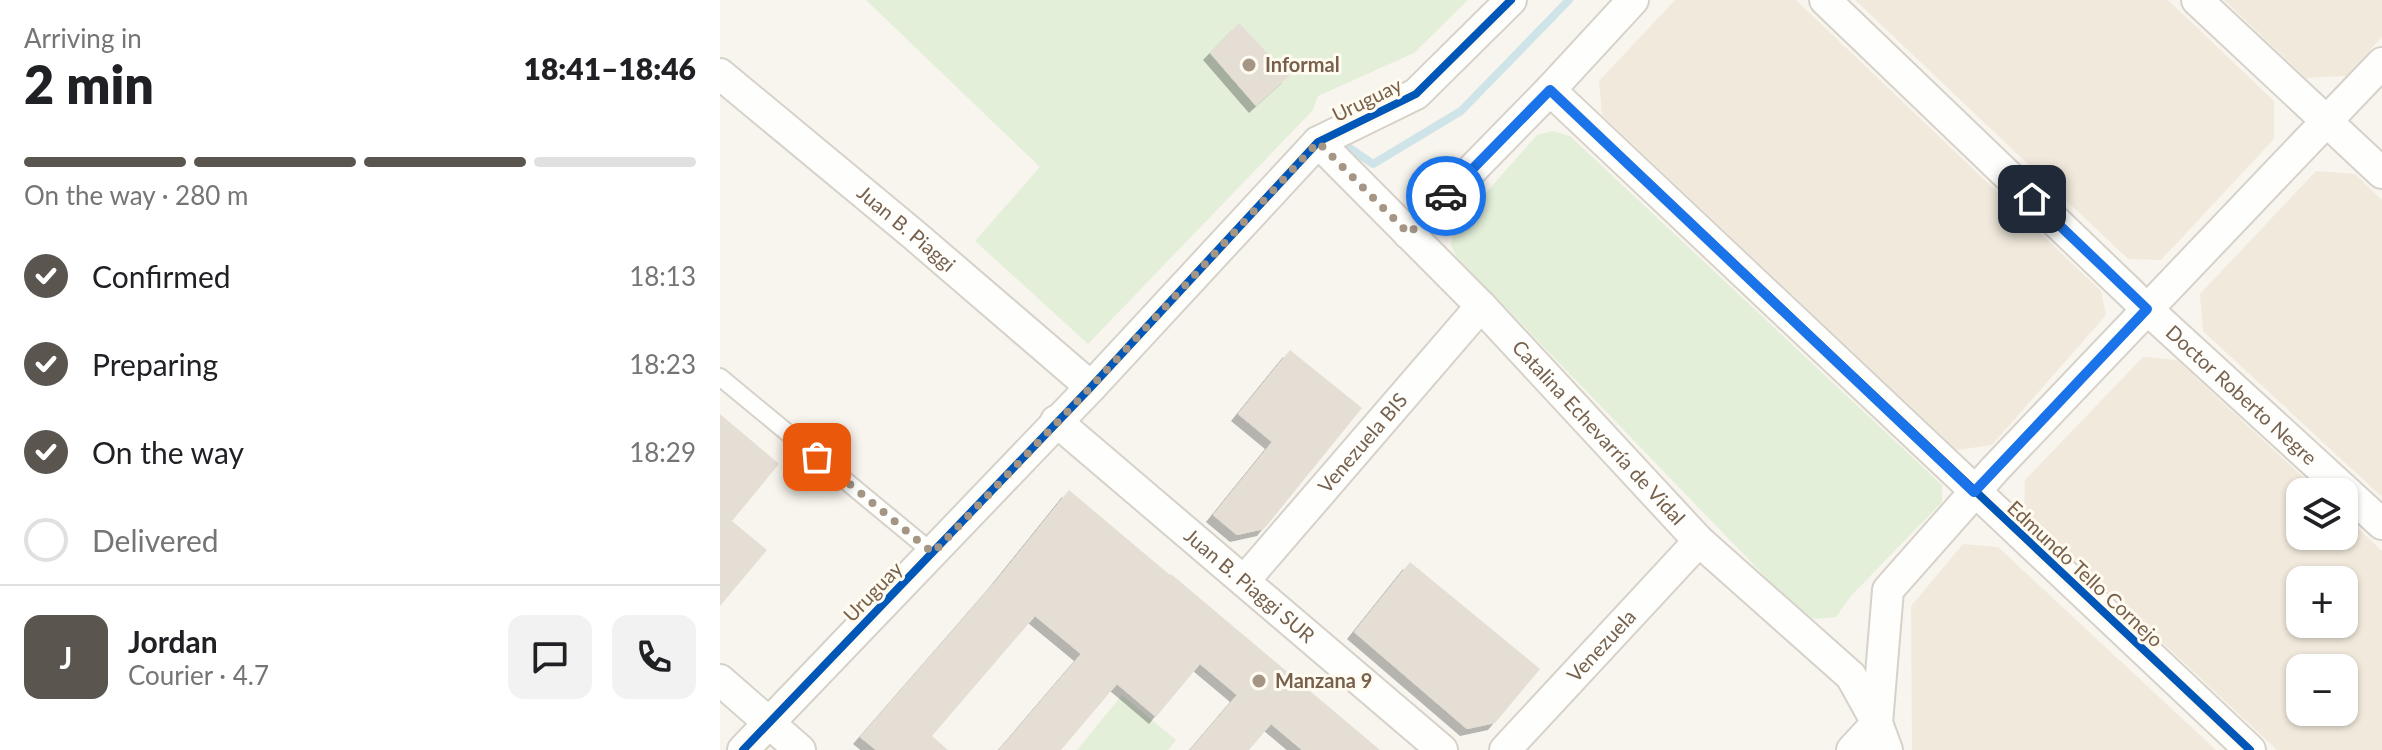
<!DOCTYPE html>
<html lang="en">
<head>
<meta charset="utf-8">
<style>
	:root { --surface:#fff; --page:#f2f2f2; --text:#202124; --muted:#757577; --line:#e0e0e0; --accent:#5b5550 }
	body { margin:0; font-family:Lato,sans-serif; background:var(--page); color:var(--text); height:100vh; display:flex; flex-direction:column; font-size:30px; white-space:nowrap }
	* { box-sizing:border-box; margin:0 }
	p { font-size:26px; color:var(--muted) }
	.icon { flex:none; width:44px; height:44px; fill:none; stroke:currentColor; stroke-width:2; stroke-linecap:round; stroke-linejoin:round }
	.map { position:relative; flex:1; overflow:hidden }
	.drawer { display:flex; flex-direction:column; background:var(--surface); width:720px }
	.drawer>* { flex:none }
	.buttons { position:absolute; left:1566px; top:478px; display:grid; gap:16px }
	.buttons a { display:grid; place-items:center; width:72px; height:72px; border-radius:16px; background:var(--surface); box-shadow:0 2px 6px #0004; font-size:40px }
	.pin { position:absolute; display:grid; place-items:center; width:68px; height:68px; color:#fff; margin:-34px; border-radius:16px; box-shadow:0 4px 12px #0006 }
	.courier { position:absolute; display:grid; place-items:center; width:80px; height:80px; margin:-40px; border:6px solid #1a73e8; border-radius:50%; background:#fff; color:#222; box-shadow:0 2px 10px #0007 }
	.summary em { font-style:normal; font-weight:800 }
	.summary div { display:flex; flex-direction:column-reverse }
	.summary { display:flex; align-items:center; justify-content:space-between; height:136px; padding:0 24px }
	h1 { font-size:52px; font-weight:800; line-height:60px }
	.bar { display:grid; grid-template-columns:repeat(4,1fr); gap:12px 8px; align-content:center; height:96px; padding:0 24px }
	.bar i { height:10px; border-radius:6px; background:var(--line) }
	.bar .selected { background:var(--accent) }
	.bar p { grid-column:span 4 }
	.line { display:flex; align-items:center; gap:20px; padding:0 24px; border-top:2px solid var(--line) }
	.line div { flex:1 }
	.round { display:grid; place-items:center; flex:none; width:84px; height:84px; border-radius:16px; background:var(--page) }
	ol { padding:0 24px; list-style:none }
	li { display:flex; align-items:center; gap:24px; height:88px }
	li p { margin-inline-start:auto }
	li .icon { padding:8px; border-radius:50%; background:var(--accent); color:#fff; stroke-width:4 }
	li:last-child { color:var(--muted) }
	li i { width:44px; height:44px; border:4px solid var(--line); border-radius:50% }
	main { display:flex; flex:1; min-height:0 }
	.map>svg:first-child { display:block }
	.residential { fill:#f1e9dc; fill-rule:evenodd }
	.green { fill:#e3efd9 }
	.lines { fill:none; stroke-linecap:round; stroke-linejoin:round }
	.stream { stroke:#cfe4e8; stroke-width:8 }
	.building { fill:#e5ded5; filter:url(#shadow) }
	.lane-casing { stroke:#d6d1c9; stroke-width:20 }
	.street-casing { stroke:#d6d1c9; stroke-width:34 }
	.lane { stroke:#fefefc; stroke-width:16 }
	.street { stroke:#fefefc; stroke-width:30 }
	.cycleway-casing { stroke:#fffbf0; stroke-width:13 }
	.cycleway { stroke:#0057b8; stroke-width:8 }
	.done { stroke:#a49585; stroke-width:8; stroke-dasharray:0 14.4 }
	.route { stroke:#1a73e8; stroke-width:10 }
	.poi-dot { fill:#a49585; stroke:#fffbf0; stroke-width:3 }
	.labels { text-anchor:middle; stroke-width:6; stroke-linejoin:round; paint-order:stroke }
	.poi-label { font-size:20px; font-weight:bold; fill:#77614d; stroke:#fffbf0; text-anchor:start }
	.street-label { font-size:20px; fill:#77614d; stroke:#fffbf0 }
</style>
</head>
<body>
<main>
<section class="drawer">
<div class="summary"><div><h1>2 min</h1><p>Arriving in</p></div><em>18:41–18:46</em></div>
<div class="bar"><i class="selected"></i><i class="selected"></i><i class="selected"></i><i></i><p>On the way · 280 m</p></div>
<ol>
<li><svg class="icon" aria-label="check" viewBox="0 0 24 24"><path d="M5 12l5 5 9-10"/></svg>Confirmed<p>18:13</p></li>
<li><svg class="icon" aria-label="check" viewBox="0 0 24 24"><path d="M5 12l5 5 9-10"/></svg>Preparing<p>18:23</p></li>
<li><svg class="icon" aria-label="check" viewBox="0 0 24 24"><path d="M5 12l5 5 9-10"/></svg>On the way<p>18:29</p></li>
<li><i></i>Delivered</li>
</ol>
<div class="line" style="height:144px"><b class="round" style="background:var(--accent);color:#fff">J</b><div><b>Jordan</b><p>Courier · 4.7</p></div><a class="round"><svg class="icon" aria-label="chat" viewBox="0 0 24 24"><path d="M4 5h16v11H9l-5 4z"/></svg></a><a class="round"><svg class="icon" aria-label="phone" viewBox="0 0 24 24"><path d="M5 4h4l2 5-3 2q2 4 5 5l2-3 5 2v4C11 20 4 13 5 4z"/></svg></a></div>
</section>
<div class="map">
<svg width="1662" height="750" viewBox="0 0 1662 750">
	<defs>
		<filter id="shadow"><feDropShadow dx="-7" dy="7" stdDeviation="0" flood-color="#0004"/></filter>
	</defs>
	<rect width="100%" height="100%" fill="#f8f5ee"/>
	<g class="residential">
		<polygon points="955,0 1076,0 1381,291 1386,315 1272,445 1237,450 882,115 879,81"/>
		<polygon points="1135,0 1448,0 1554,101 1554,139 1441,260 1408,259"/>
		<polygon points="1504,0 1662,0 1662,37 1626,76 1586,78"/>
		<polygon points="1596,171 1635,174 1662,200 1662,497 1483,331 1480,294"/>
		<path d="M 1423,357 L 1457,360 L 1599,492 L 1580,492 L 1580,536 L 1624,536 L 1624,515 L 1662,551 L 1662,750 L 1557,750 L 1304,513 L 1305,480 ZM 1580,580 L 1624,580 L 1624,624 L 1580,624 ZM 1580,668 L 1624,668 L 1624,712 L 1580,712 Z"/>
		<polygon points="1243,544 1278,547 1496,750 1192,750 1191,606"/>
	</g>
	<g class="green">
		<polygon points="146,0 748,0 694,53 598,96 593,110 368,344 255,241 320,167"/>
		<polygon points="833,131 850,136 1222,485 1222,502 1130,597 1116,617 1097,619 1084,617 736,256 731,245 734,229 817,135"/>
		<polygon points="402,695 456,740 448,750 357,750"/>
	</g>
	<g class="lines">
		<polyline class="stream" points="624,144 653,164 741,111 849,0"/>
	</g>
	<g class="building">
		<polygon points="519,23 569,76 536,106 490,53"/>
		<polygon points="570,350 642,408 544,529 517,535 493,515 552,442 518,414"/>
		<polygon points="0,414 59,464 12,521 47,550 0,606"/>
		<polygon points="349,490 450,575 451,574 660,750 582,750 551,724 529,750 470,750 517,695 480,664 436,717 397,684 341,750 279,750 361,654 315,616 212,736 228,750 156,750 140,737 275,582"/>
		<polygon points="690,562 820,669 775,723 747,729 634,632"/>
	</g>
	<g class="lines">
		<defs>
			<polyline id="lane" points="0,377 213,553"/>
			<g id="street">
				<path id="s1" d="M 1105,0 L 1427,309 L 1662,524"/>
				<polyline points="1477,0 1662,173"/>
				<path id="s2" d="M 0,74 L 193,234 L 371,387"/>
				<polyline points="830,90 1530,750"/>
				<path id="s3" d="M 598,142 L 761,306 L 979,541 L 1131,676 L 1157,723 L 1167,750"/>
				<polyline points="689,234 830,90 913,0"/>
				<path id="s4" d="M 336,421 L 722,750"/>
				<path id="s5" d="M 524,581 L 761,306"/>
				<polyline points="0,680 80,750"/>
				<polyline points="23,750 371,387 598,142 696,94 791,0"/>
				<path id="s6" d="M 785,750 L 979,541"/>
				<polyline points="1132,750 1157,723 1168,590 1275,469 1662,63"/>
			</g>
		</defs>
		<use href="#lane" class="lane-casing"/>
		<use href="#street" class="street-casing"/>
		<use href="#lane" class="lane"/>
		<use href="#street" class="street"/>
		<defs>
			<g id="cycleway">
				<polyline points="830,90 1530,750"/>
				<polyline points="23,750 371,387 598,142 696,94 791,0"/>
			</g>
		</defs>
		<use href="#cycleway" class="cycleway-casing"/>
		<use href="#cycleway" class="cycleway"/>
	</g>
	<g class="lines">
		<polyline class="done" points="97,457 213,553 371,387 598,142 689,234 726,196"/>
		<polyline class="route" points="726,196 830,90 1254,492 1427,309 1312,199"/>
	</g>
	<g class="poi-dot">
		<circle cx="529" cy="65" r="8"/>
		<circle cx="539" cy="681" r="8"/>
	</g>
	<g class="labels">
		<g class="poi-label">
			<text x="545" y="72">Informal</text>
			<text x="555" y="688">Manzana 9</text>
		</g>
		<g class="street-label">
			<text transform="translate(647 100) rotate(-26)" y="7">Uruguay</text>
			<text dy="7" stroke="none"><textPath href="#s2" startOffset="242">Juan B. Piaggi</textPath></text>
			<text dy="7" stroke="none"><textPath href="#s1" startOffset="574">Doctor Roberto Negre</textPath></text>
			<text dy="7" stroke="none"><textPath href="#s3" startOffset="404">Catalina Echevarría de Vidal</textPath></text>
			<text dy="7" stroke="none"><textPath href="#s5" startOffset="182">Venezuela BIS</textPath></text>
			<text transform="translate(1365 574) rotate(43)" y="7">Edmundo Tello Cornejo</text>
			<text dy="7" stroke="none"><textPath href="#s4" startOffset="254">Juan B. Piaggi SUR</textPath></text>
			<text transform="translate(153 592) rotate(-46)" y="7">Uruguay</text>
			<text dy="7" stroke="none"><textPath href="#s6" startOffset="142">Venezuela</textPath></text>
		</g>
	</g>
</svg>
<div class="buttons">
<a><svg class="icon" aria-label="layers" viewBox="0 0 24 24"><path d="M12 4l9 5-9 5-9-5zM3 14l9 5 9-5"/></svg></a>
<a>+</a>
<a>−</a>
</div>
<div class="pin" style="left:97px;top:457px;background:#ea580c"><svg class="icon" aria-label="bag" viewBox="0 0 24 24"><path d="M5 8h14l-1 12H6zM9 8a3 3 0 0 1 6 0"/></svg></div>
<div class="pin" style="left:1312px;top:199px;background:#1f2937"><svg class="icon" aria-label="home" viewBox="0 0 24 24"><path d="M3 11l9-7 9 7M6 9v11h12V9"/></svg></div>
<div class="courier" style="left:726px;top:196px"><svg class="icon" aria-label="car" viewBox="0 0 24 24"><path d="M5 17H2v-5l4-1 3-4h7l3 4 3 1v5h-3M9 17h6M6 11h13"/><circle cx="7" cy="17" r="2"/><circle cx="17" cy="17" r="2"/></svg></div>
</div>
</main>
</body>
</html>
